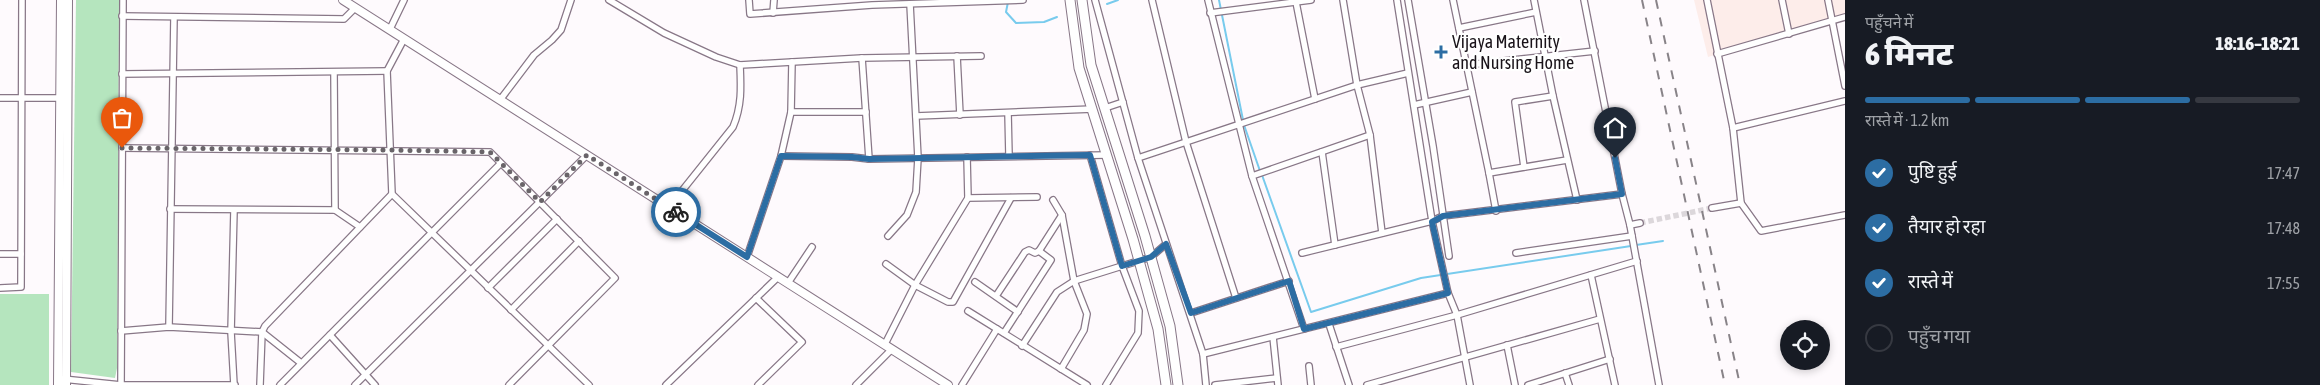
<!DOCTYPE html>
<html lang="hi">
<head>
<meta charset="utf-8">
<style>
	:root { --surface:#171b24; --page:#242831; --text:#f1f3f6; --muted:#9ea1a6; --line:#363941; --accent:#2c6da3 }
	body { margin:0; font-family:"Asap Condensed","Noto Sans Devanagari",sans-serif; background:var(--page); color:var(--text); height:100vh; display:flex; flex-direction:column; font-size:19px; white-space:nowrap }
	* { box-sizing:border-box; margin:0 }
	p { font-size:16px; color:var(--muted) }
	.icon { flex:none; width:28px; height:28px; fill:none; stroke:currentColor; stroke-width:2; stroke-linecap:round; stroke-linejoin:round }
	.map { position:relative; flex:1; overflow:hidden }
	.side { display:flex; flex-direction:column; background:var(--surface); width:475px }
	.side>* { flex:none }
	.fabs { position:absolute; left:1780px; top:320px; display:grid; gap:10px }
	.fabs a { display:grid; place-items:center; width:50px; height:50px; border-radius:50%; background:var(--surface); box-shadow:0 2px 8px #0003; font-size:25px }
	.pin { position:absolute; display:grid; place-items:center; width:42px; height:42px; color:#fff; margin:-51px -21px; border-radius:50% 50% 50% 0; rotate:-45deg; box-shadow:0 0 5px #0007 }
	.pin .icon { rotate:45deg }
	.courier { position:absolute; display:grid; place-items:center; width:50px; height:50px; margin:-25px; border:4px solid #2c6da3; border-radius:50%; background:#fff; color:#222; box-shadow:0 1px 6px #0007 }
	.summary em { font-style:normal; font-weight:800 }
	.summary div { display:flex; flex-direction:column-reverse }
	.summary { display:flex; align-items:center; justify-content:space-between; height:85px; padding:0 20px }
	h1 { font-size:32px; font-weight:800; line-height:38px }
	.bar { display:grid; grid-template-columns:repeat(4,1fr); gap:8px 5px; align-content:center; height:60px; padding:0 20px }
	.bar i { height:6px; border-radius:4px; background:var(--line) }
	.bar .current { background:var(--accent) }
	.bar p { grid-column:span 4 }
	ol { padding:0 20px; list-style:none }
	li { display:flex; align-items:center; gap:15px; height:55px }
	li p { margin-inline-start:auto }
	li .icon { padding:5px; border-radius:50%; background:var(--accent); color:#fff; stroke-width:4 }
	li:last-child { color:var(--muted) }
	li i { width:28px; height:28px; border:2px solid var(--line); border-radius:50% }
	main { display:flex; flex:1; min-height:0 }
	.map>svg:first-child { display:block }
	.commercial { fill:#fdedea }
	.green { fill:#b5e5be }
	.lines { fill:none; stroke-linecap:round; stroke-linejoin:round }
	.stream { stroke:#78cbed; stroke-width:2 }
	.minor-tunnel { stroke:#dcd7db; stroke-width:5.5; stroke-dasharray:5.5 3; stroke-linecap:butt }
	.minor-casing { stroke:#887787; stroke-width:8 }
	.tertiary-casing { stroke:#887787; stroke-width:10 }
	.primary-casing { stroke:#887787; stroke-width:11 }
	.minor { stroke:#fff; stroke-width:5.5 }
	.tertiary { stroke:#fff; stroke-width:8 }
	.primary { stroke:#fff; stroke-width:9 }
	.rail { stroke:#888388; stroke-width:2; stroke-dasharray:9 9; stroke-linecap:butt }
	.done { stroke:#696469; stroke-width:5; stroke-dasharray:0 9 }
	.route { stroke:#2c6da3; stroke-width:6 }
	.poi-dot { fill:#2c6da3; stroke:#fff; stroke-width:2 }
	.labels { text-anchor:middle; stroke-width:4.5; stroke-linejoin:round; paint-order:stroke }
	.poi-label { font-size:18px; fill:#191319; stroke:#fff; text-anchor:start }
</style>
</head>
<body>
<main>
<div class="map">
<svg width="1845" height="385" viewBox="0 0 1845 385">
	<rect width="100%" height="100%" fill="#fefafd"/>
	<polygon class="commercial" points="1694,0 1845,0 1845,14 1708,57"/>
	<g class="green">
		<polygon points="76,0 119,0 117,368 115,378 71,372"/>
		<rect x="0" y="294" width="49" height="91"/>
	</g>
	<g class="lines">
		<g class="stream">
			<polyline points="1219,0 1244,125 1260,171"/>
			<polyline points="1008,2 1006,12 1016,23 1044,22 1057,17"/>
			<polyline points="1107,4 1118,0"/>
			<polyline points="1262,175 1311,312 1421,278 1631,246"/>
			<polyline points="1636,245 1663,241"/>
		</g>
		<polyline class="minor-tunnel" points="1640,223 1712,208"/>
		<defs>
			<g id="minor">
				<polyline points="609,0 664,33 716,57 740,65 862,58 981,56"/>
				<polyline points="749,0 750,14 872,5 1023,0"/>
				<polyline points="1095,0 1138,158 1203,354 1206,385"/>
				<polyline points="1152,0 1186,142 1236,298"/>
				<polyline points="1208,0 1252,176 1304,329"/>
				<polyline points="1343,0 1357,85 1370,135 1382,233"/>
				<polyline points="1397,0 1432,221 1448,293 1457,315 1470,385"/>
				<polyline points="1408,0 1433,146 1449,256"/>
				<polyline points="1453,0 1489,173 1567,160"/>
				<polyline points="1534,0 1553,96 1577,200"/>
				<polyline points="1584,0 1622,194 1630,225 1659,385"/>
				<polyline points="1707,0 1733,128 1741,203 1761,231 1845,215"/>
				<polyline points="1782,0 1789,34"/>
				<polyline points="1828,0 1845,86"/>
				<polyline points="1296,2 1315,99"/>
				<polyline points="773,13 774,0"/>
				<polyline points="1210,13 1311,0"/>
				<polyline points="122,16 344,19 355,8"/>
				<polyline points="1459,28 1536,12"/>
				<polyline points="390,29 404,0"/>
				<polyline points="404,39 387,71 392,194 589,385"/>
				<polyline points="1717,54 1845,17"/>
				<polyline points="957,56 960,115"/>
				<polyline points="862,58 869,159"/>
				<polyline points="1467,65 1595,51"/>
				<polyline points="334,72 335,210"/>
				<polyline points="122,74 387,71"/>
				<polyline points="0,98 60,98"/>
				<polyline points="500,100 534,55 552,40 561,30 571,0"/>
				<polyline points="1414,105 1472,92"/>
				<polyline points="1105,108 1123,102"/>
				<polyline points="791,112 866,112"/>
				<polyline points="1008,113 1009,156"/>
				<polyline points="916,116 1093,109"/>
				<polyline points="1733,128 1845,101"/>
				<polyline points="122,148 490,152 615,278 509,385"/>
				<polyline points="1322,152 1335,245"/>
				<polyline points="1090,155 1122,266 1139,311 1138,333 1106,385"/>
				<polyline points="781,156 852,157 869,159 1107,155"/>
				<polyline points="1138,158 1357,85 1408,73"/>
				<polyline points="1524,167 1515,102 1553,96"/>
				<polyline points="1489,173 1496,211"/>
				<polyline points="1252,176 1370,135"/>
				<polyline points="968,198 1037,197"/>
				<polyline points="1053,200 1062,215 1074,281 1087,314 1084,330 1061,369"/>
				<path d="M 669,207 L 733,127 C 742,106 741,87 740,65"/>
				<polyline points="1712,208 1741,203"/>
				<polyline points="170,209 335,210 360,227"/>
				<polyline points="1630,225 1640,223"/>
				<polyline points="888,236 907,215 916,192 918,158 910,4"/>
				<polyline points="1302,253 1432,221 1443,216 1622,194"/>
				<polyline points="1516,253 1632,236"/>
				<polyline points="0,254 21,254"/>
				<polyline points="747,257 781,156 791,112 792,62"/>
				<polyline points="886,264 915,285 948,302 953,302 1011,198"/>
				<polyline points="1591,275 1615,385"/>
				<polyline points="975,282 1018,312"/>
				<polyline points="788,283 812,247"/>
				<polyline points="0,288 21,287 22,0"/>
				<polyline points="488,288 557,219"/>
				<polyline points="996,296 1025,252 1029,250 1035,253 1039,251 1062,215"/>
				<polyline points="756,298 802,342 758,385"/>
				<polyline points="511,310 579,241"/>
				<polyline points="968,311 1087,385"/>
				<polyline points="1191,313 1289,281"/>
				<polyline points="1329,324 1349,385"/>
				<polyline points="169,327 174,17"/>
				<polyline points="121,331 169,327 262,332 301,363"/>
				<polyline points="1004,333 1051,260 1039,251"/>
				<polyline points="330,335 375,385"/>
				<polyline points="1273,337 1278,385"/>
				<polyline points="885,344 915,285 968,198 967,157"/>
				<polyline points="1507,345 1515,385"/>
				<polyline points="1022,346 1057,292 1074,281 1151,257 1166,244"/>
				<polyline points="1336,347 1457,315 1637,261"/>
				<polyline points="1203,354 1448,293"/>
				<polyline points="1309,366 1311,385"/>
				<polyline points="1565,373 1569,385"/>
				<polyline points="63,379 121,385 235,385"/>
				<polyline points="121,385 123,0"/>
				<polyline points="234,385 231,332 234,210"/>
				<polyline points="260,385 262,332 265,326 392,194"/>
				<polyline points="280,385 500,164"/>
				<polyline points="355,385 587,155"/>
				<polyline points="666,385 778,277"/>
				<polyline points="856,385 892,349"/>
				<polyline points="962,385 997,329"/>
				<polyline points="1215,385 1277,378"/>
				<polyline points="1367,385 1600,319"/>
				<polyline points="1528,385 1610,359"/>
			</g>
			<g id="tertiary">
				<polyline points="343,0 948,385"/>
				<polyline points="58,385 61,0"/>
				<polyline points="66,385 68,0"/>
			</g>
			<g id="primary">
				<polyline points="1070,0 1079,68 1133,239 1158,329 1166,385"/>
				<polyline points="1082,0 1091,65 1145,236 1170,326 1178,385"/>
			</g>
		</defs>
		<use href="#minor" class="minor-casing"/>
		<use href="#tertiary" class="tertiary-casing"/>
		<use href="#primary" class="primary-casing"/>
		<use href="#minor" class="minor"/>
		<use href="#tertiary" class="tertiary"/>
		<use href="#primary" class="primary"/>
		<g class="rail">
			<polyline points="1642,0 1725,385"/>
			<polyline points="1656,0 1740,385"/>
		</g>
	</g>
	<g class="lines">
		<polyline class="done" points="122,148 390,150 490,152 540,202 587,155 676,212"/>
		<polyline class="route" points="676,212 747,257 781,156 852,157 869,159 1090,155 1122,266 1151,257 1166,244 1191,313 1289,281 1304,329 1448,293 1432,222 1443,216 1622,194 1615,158"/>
	</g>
	<path class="poi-dot" d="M1438.5 44.5h5v5h5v5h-5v5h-5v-5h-5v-5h5z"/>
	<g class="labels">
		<g class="poi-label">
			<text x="1452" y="48">Vijaya Maternity<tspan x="1452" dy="21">and Nursing Home</tspan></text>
		</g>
	</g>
</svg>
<div class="fabs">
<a><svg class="icon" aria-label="locate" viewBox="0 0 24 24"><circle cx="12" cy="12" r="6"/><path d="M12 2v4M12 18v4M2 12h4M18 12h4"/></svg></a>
</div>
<div class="pin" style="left:122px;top:148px;background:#ea580c"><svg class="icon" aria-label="bag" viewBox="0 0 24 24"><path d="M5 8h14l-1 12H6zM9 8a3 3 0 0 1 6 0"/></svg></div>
<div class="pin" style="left:1615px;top:158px;background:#1f2937"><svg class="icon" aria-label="home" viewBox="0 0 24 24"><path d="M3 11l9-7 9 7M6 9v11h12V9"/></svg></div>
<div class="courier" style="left:676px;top:212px"><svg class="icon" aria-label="bike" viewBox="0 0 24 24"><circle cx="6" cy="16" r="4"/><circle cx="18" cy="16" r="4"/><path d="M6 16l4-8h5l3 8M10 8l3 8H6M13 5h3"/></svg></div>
</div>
<section class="side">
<div class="summary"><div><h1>6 मिनट</h1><p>पहुँचने में</p></div><em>18:16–18:21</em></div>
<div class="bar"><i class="current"></i><i class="current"></i><i class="current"></i><i></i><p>रास्ते में · 1.2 km</p></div>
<ol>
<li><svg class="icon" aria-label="check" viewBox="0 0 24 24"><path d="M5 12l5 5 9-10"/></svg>पुष्टि हुई<p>17:47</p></li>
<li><svg class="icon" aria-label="check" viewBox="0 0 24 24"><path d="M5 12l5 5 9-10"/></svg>तैयार हो रहा<p>17:48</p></li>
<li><svg class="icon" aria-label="check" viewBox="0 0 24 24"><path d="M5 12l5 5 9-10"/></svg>रास्ते में<p>17:55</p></li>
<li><i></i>पहुँच गया</li>
</ol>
</section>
</main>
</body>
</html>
